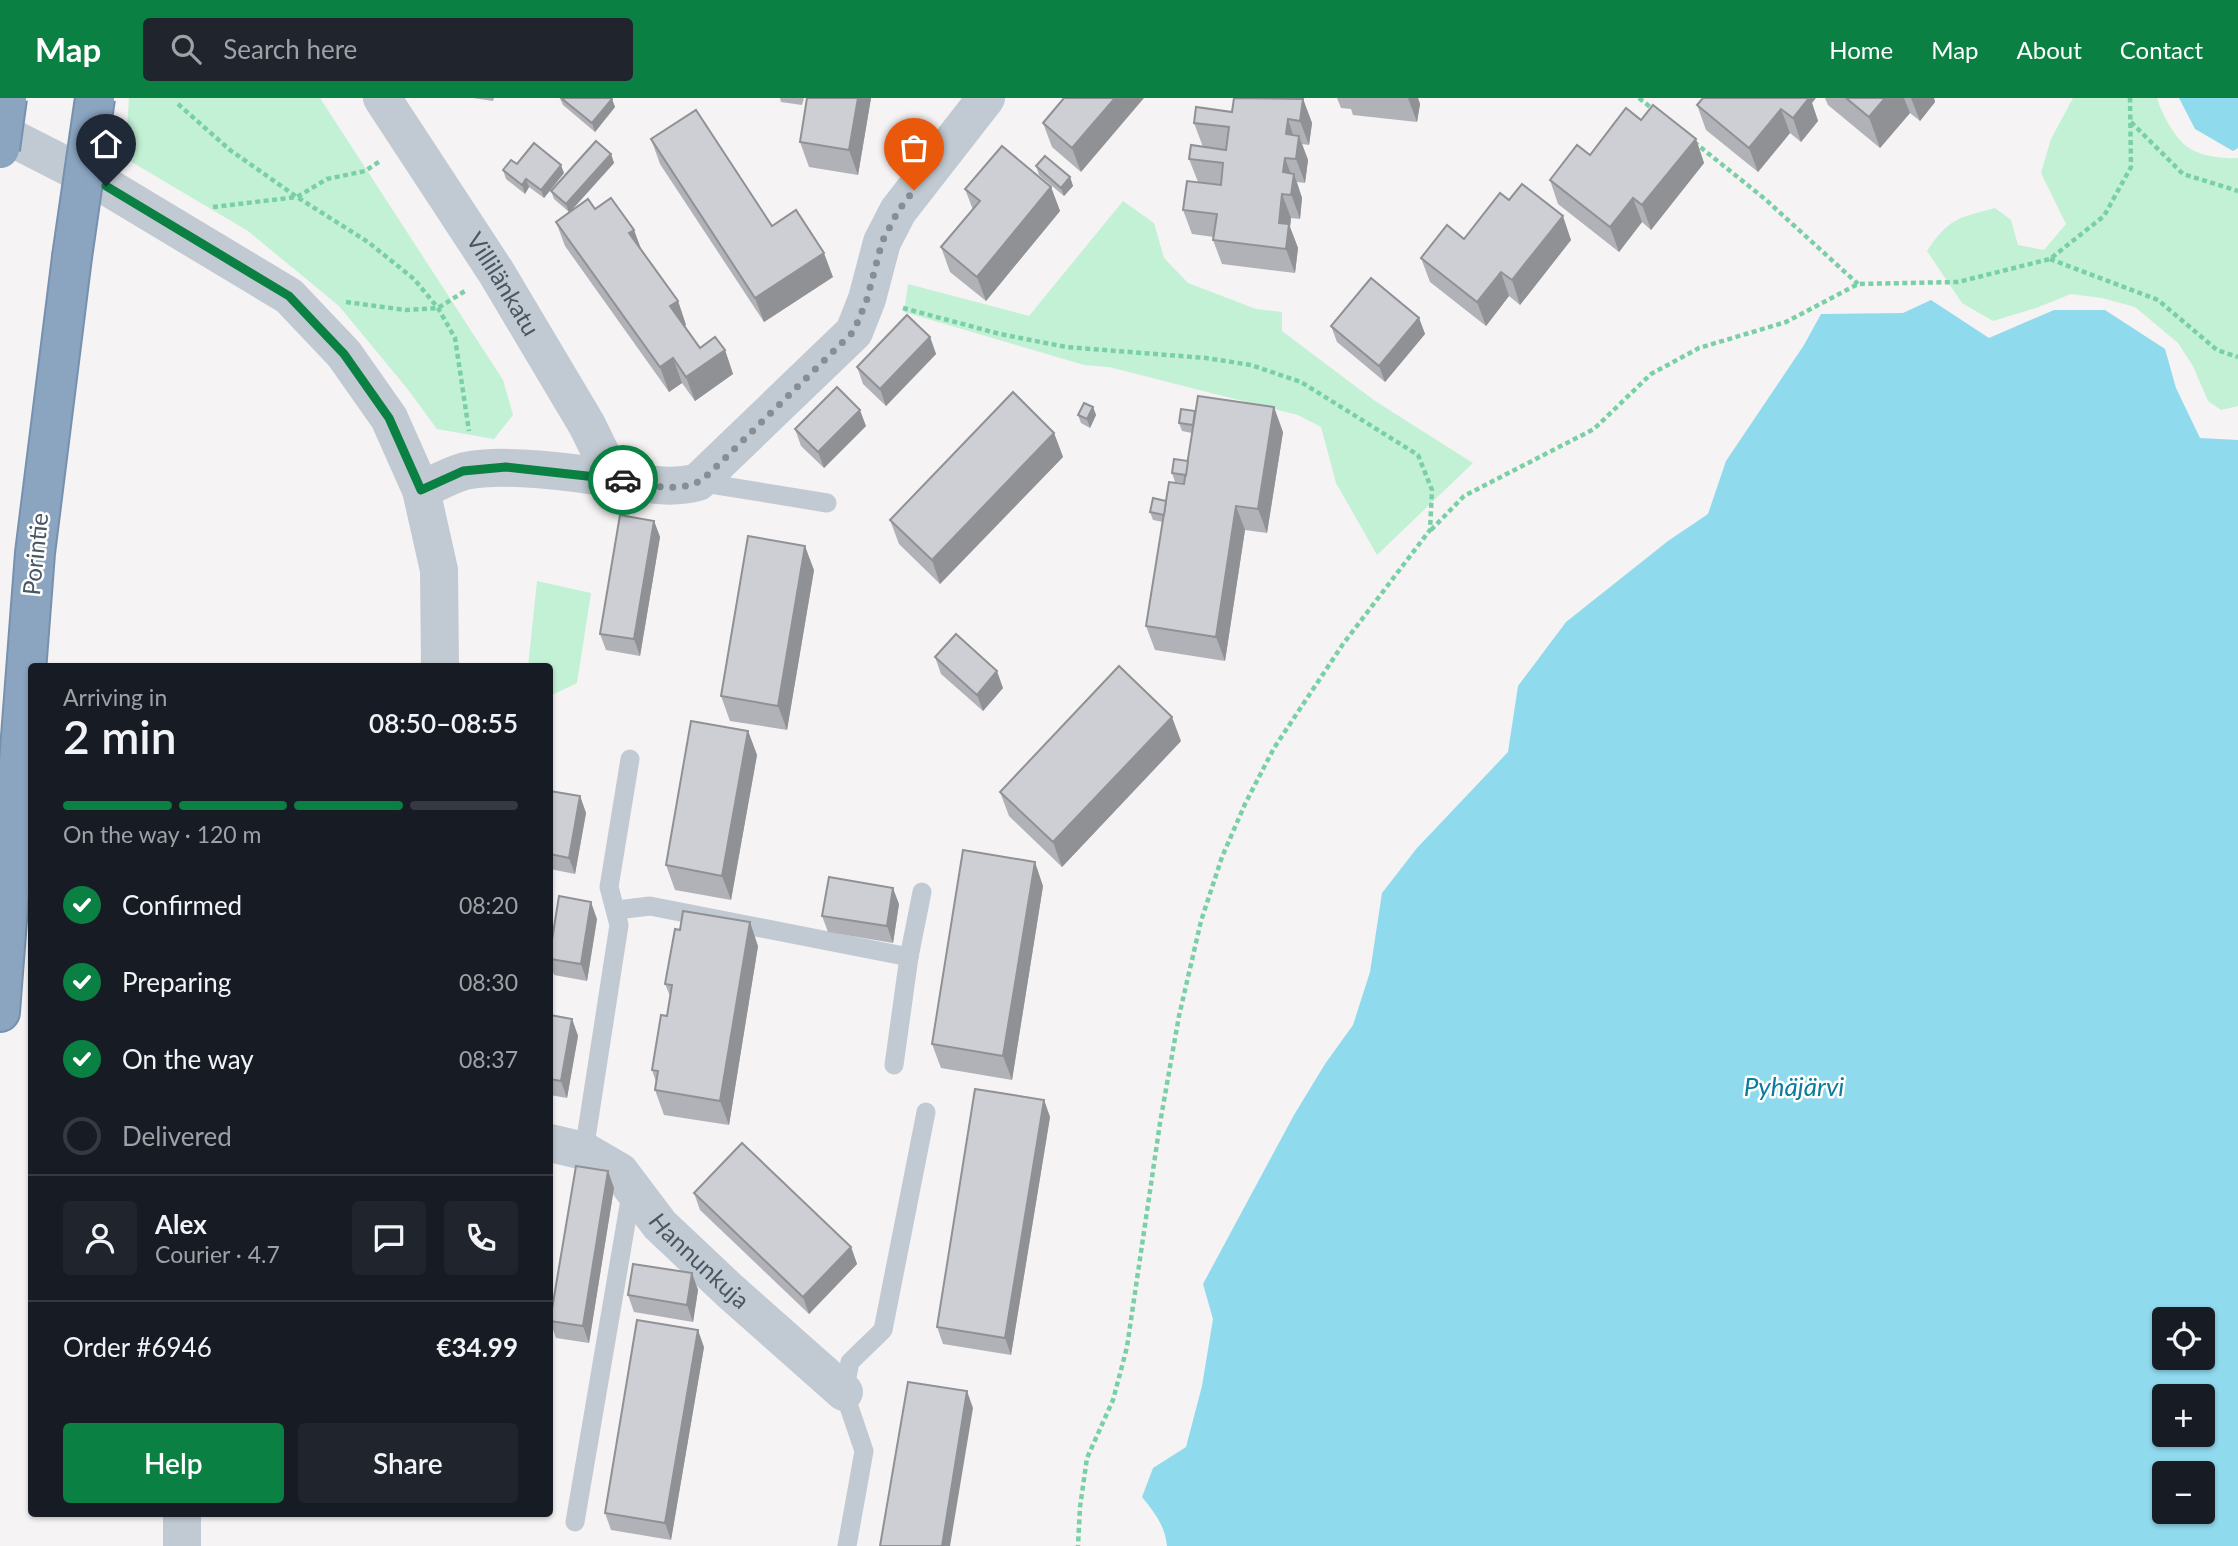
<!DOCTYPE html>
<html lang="en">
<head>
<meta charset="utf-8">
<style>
	:root { --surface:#171b24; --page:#20242c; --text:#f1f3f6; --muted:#9ea1a6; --line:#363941; --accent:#0b8043 }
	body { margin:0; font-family:Lato,sans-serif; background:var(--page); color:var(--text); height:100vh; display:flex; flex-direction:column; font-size:26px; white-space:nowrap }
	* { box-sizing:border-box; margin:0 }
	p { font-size:23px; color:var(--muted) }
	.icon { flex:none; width:38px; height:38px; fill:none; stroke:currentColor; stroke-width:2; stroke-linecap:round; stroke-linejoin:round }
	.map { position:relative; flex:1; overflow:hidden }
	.side { position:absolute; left:28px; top:565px; width:525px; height:854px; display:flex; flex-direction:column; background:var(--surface); border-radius:7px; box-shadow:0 2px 5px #0004 }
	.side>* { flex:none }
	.tools { position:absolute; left:2152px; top:1209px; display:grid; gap:14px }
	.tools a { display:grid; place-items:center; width:63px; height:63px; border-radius:7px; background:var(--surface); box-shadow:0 2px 5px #0004; font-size:35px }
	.pin { position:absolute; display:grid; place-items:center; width:60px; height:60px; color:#fff; margin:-72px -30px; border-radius:50% 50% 50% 0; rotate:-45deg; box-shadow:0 0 7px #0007 }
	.pin .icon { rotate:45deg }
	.courier { position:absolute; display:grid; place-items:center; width:70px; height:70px; margin:-35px; border:5px solid #0b8043; border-radius:50%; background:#fff; color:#222; box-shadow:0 2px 9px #0007 }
	.headline em { font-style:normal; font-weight:600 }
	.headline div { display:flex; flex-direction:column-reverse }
	.headline { display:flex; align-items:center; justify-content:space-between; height:119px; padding:0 35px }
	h1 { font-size:46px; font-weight:600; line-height:52px }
	.bar { display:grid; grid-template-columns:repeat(4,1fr); gap:10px 7px; align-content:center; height:84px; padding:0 35px }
	.bar i { height:9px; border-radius:5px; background:var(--line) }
	.bar .current { background:var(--accent) }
	.bar p { grid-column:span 4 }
	.line { display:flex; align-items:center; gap:18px; padding:0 35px; border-top:2px solid var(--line) }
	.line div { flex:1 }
	.round { display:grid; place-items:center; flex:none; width:74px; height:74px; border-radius:7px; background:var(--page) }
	ol { padding:0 35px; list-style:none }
	li { display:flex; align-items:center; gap:21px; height:77px }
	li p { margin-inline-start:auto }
	li .icon { padding:7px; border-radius:50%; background:var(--accent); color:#fff; stroke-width:4 }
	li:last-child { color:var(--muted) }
	li i { width:38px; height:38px; border:4px solid var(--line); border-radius:50% }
	.button { display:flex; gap:14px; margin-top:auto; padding:14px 35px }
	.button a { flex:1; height:80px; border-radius:7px; background:var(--accent); color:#fff; font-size:28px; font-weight:600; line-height:80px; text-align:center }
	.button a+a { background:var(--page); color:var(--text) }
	header { display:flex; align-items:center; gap:42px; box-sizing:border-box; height:98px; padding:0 35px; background:var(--accent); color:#fff }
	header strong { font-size:33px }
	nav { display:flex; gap:38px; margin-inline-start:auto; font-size:24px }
	.search { width:490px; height:63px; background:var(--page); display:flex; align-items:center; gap:18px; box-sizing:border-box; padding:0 24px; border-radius:7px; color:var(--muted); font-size:26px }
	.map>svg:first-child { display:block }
	.green { fill:#c3f1d5 }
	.water { fill:#90daee; fill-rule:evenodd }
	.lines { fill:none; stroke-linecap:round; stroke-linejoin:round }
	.highway-casing { stroke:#7690ad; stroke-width:42 }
	.path { stroke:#7ad0a6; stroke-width:4.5; stroke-dasharray:5 3.5; stroke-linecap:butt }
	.lane { stroke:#c1cad2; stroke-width:19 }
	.street { stroke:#c1cad2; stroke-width:38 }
	.highway { stroke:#8ba5c1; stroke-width:38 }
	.highway-bridge-casing { stroke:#7690ad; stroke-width:42; stroke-linecap:butt }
	.highway-bridge { stroke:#8ba5c1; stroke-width:38 }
	.wall { fill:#b0b2b7 }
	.shaded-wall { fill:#909195 }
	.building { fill:#cdcfd5; stroke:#909195; stroke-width:2 }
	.done { stroke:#868d94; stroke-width:7; stroke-dasharray:0 12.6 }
	.route { stroke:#0b8043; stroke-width:9 }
	.labels { text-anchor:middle; stroke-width:5; stroke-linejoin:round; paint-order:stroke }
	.street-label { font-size:24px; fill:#4a5661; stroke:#fff }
	.water-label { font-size:26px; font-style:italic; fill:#0c7c9b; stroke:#fff }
</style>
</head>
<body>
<header>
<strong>Map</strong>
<div class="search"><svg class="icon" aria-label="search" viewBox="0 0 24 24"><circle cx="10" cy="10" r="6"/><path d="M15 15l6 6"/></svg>Search here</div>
<nav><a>Home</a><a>Map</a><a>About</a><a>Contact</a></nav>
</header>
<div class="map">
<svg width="2238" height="1448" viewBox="0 0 2238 1448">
	<rect width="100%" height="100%" fill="#f5f3f3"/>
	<g class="green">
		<polygon points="129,0 320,0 503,282 513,317 494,341 437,331 406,289 339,208 248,133 125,60"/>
		<path d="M 2073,0 L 2157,0 C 2161,14 2174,38 2185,47 C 2197,58 2223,61 2238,60 L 2238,308 L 2221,312 L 2208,303 L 2193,268 L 2178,245 L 2135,209 L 2102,200 L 2071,196 L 2036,210 L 1993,223 L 1962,205 L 1927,153 C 1949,120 1958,120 1995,110 L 2011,122 L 2018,147 L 2044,152 L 2066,126 L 2041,75 L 2051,41 Z"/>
		<polygon points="1123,103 1154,125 1164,160 1188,185 1256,211 1282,214 1282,233 1375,303 1473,365 1377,457 1336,385 1321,329 1298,317 1109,269 1084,267 904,214 908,186 1029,218"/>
		<polygon points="537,483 591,495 577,585 550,598 550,569 528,569"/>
	</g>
	<g class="water">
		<polygon points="2179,0 2238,0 2238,50 2233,53 2195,31"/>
		<path d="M 1931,202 L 1989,240 L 2054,212 L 2105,212 L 2165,251 L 2176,290 L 2200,340 L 2238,342 L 2238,1448 L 1167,1448 C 1165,1428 1155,1415 1142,1399 L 1153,1370 L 1186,1349 L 1202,1288 L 1213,1221 L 1203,1186 L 1294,1017 L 1325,966 L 1353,927 L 1370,874 L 1382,795 L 1417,750 L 1508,654 L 1518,588 L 1566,524 L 1668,443 L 1708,416 L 1726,363 L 1804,247 L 1821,216 L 1903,215 ZM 2165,1222 L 2203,1222 L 2203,1260 L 2165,1260 ZM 2165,1298 L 2203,1298 L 2203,1337 L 2165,1337 ZM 2165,1376 L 2203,1376 L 2203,1414 L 2165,1414 Z"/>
	</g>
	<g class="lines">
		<defs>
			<polyline id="highway" points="0,914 35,455 72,159"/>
		</defs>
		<use href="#highway" class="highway-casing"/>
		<g class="path">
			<polyline points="1639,0 1655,13"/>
			<polyline points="178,6 230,52 297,99 368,144 414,181 438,210 455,240 469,333"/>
			<polyline points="2131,24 2183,76 2238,93"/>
			<polyline points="1694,44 1765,101 1858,186"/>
			<polyline points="213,109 297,99 327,81 365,73 380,63"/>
			<polyline points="2050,161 2158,202 2217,252 2238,259"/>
			<polyline points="346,204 406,212 438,210 465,193"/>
			<polyline points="903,210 1000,236 1066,249 1206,260 1251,267 1301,284 1418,357 1432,392 1430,432 1343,546 1274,650 1245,706 1222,759 1201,823 1179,918 1160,1025 1127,1249 1113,1302 1087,1360 1080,1409 1078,1448"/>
			<polyline points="1431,432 1464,398 1594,331 1651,276 1699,250 1786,224 1858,186 1958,184 2050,161 2104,118 2131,69 2130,0"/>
		</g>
		<g class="lane">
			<polyline points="698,384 827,405"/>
			<polyline points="617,812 650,808 909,859"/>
			<polyline points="894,967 909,859 922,794"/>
			<polyline points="584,1053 619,827 609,789 630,661"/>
			<polyline points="575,1424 632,1090"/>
			<polyline points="847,1448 864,1353 844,1294 850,1264 883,1232 926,1014"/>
		</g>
		<g class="street">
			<path id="s1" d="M 382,0 L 496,174 L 587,327 L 613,380"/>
			<polyline points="0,34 106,88 289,198 344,256 389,320 421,392 439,472 440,569"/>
			<path d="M 421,392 C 435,386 450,377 465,373 C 504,365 573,374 614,381 C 644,385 669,392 698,384 L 854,234 L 867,201 L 882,144 L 898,113 L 986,0"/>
			<path id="s2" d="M 550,1045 L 584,1053 L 620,1074 L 660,1127 L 730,1193 L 844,1294"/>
			<polyline points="182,1448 182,1416"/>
		</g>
		<use href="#highway" class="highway"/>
		<defs>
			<g id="highway-bridge">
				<polyline points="0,51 7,0"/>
				<polyline points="72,159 95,0"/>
			</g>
		</defs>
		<use href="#highway-bridge" class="highway-bridge-casing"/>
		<use href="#highway-bridge" class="highway-bridge"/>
	</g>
	<g class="wall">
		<polygon points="473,0 494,0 493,3"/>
		<polygon points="560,0 611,0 615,9 595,34 563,7"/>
		<polygon points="780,0 804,0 802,7 781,4"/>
		<polygon points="807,0 871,0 858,77 809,69 800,44"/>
		<polygon points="1064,0 1081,74 1052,49 1043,25"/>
		<polygon points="1337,0 1418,0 1420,6 1417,24 1353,17 1351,11 1341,10"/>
		<polygon points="1825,0 1934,0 1935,4 1920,23 1910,15 1880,50 1828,7"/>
		<polygon points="1303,1 1312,25 1309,47 1302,46 1308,62 1305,85 1297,84 1302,100 1300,121 1291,120 1290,129 1298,150 1295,175 1222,166 1213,142 1214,139 1192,136 1183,112 1198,84 1189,61 1203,49 1194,25 1232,14"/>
		<polygon points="1812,5 1818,23 1801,44 1790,35 1758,74 1706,32 1697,7"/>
		<polygon points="1641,22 1696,41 1704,65 1651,132 1642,124 1619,154 1558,106 1550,82 1590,57"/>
		<polygon points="651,41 772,128 833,179 764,224 660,66"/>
		<polygon points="611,56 614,65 570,114 595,111 634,132 641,153 678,203 686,227 685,228 700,250 725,252 733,276 695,303 682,285 669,294 565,148 556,124 569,114 554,101 551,93"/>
		<polygon points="517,66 564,75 544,100 529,89 525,96 506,81 503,72"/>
		<polygon points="1036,68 1070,79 1073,88 1064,98 1039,77"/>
		<polygon points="1051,89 1060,113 986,203 950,174 941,149 973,112 965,91"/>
		<polygon points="1509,102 1571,142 1520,207 1509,198 1486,228 1430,184 1421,160 1464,141"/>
		<polygon points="1419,220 1425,236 1385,284 1337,244 1331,228"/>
		<polygon points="930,239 936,256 886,308 863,286 857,269"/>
		<polygon points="1093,309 1096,317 1090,330 1081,325 1078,317"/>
		<polygon points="1179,325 1283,334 1267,435 1245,432 1225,563 1155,552 1146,528 1163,424 1153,422 1150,414 1166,403 1184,386 1184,385 1175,384 1172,375 1188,363 1192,335 1182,333"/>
		<polygon points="866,328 824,370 801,348 795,331"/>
		<polygon points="1054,335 1063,359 940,486 899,446 890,422"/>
		<polygon points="654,423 660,439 640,558 606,552 600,536"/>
		<polygon points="814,472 787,632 730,623 721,598"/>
		<polygon points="935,559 1003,590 983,613 941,576"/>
		<polygon points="748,633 757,657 731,802 675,792 666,767"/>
		<polygon points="1181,643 1062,769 1009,718 1000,694"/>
		<polygon points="550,693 580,698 586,715 575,776 550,771"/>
		<polygon points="1043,788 1012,982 941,970 932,946"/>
		<polygon points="899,806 893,845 828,834 822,818"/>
		<polygon points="597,821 587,883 554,877 550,863 550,854"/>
		<polygon points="758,848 729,1027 664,1017 655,992 656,984 652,972 667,918 670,898 665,886"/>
		<polygon points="550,917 572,921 578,938 567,1000 550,997"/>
		<polygon points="1044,1002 1050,1019 1011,1257 943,1246 937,1229"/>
		<polygon points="608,1073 614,1090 589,1245 556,1240 550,1223"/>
		<polygon points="694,1095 851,1149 857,1166 809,1216 700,1112"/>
		<polygon points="692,1175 698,1192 693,1224 634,1214 628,1197"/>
		<polygon points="704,1249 671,1442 611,1432 605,1415"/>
	</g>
	<g class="shaded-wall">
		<polygon points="858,0 871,0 858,77 849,52"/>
		<polygon points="1115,0 1144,0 1081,74 1072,50"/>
		<polygon points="1407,0 1418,0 1420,6 1417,24 1408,0"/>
		<polygon points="1801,0 1816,0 1812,5 1818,23 1801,44 1793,20"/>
		<polygon points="1885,0 1904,0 1910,15 1880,50 1869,19"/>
		<polygon points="1911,0 1934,0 1935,4 1920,23"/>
		<polygon points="612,1 615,9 595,34 592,25"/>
		<polygon points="1303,1 1312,25 1309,47 1300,23"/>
		<polygon points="1781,11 1790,35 1758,74 1749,50"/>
		<polygon points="1288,21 1296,46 1286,36"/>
		<polygon points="1299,38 1308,62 1305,85 1296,61"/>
		<polygon points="1696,41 1704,65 1651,132 1642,107"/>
		<polygon points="611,56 614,65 569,115 566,106"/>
		<polygon points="1285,60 1293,82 1294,76 1302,100 1300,121 1283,74"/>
		<polygon points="561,67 564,75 544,100 541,92"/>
		<polygon points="1070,79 1073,88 1064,98 1061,90"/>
		<polygon points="526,81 529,89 525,96 522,87"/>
		<polygon points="1051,89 1060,113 986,203 977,179"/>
		<polygon points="1282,96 1291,120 1290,129 1298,150 1295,175 1286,151 1279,125"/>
		<polygon points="1633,100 1642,124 1619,154 1610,129"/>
		<polygon points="1563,118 1571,142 1520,207 1512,182"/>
		<polygon points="634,132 643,156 629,135"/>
		<polygon points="824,155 833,179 764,224 755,200"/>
		<polygon points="1501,174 1509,198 1486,228 1477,204"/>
		<polygon points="678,203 686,227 679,232 670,208"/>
		<polygon points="1419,220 1425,236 1385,284 1379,268"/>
		<polygon points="930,239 936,256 886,308 880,291"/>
		<polygon points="725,252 733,276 695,303 686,279"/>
		<polygon points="673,260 682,285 669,294 660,269"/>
		<polygon points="1093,309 1096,317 1090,330 1087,321"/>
		<polygon points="1274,309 1283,334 1267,435 1258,411"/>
		<polygon points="860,312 866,328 824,370 818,354"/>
		<polygon points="1054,335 1063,359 940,486 932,462"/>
		<polygon points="1236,408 1245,432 1225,563 1216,539"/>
		<polygon points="654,423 660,439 640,558 634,541"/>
		<polygon points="805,448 814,472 787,632 778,608"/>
		<polygon points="997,573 1003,590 983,613 977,597"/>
		<polygon points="1172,619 1181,643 1062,769 1053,744"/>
		<polygon points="748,633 757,657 731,802 722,778"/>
		<polygon points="580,698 586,715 575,776 569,760"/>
		<polygon points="1035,764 1043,788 1012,982 1003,958"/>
		<polygon points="893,790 899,806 893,845 887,828"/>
		<polygon points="591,804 597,821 587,883 581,866"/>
		<polygon points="750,824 758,848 729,1027 720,1003"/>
		<polygon points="572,921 578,938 567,1000 561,983"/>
		<polygon points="1044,1002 1050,1019 1011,1257 1005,1240"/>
		<polygon points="608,1073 614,1090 589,1245 583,1228"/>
		<polygon points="851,1149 857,1166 809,1216 803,1199"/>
		<polygon points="692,1175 698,1192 693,1224 687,1207"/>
		<polygon points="698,1232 704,1249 671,1442 665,1425"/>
		<polygon points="967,1293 973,1310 950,1448 942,1448"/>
	</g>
	<g class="building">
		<polygon points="561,0 611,0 612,1 592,25"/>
		<polygon points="807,0 858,0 849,52 800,44"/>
		<polygon points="1064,0 1115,0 1072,50 1043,25"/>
		<polygon points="1234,0 1303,1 1300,23 1288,21 1286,36 1299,38 1296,61 1285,60 1283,74 1294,76 1291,97 1282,96 1279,125 1289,126 1286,151 1213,142 1217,116 1183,112 1187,83 1221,87 1223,65 1189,61 1191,47 1226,52 1229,29 1194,25 1196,9 1232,14"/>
		<polygon points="1703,0 1809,0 1793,20 1781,11 1749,50 1697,7"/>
		<polygon points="1846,0 1885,0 1869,19"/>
		<polygon points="1653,7 1696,41 1642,107 1633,100 1610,129 1550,82 1577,47 1590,57 1626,10 1641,22"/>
		<polygon points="696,12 772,128 796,112 824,155 755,200 651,41"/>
		<polygon points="596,43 611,56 566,106 551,93"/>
		<polygon points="534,45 561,67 541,92 526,81 522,87 503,72 511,62 517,66"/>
		<polygon points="1002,48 1051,89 977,179 941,149 980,103 965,91"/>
		<polygon points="1045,58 1070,79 1061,90 1036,68"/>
		<polygon points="1522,86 1563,118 1512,182 1501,174 1477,204 1421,160 1447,127 1464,141 1500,95 1509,102"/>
		<polygon points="611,100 634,132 629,135 678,203 670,208 700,250 715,239 725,252 686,279 673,260 660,269 556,124 588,101 595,111"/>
		<polygon points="1371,180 1419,220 1379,268 1331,228"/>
		<polygon points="907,217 930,239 880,291 857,269"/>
		<polygon points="837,289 860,312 818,354 795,331"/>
		<polygon points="1013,294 1054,335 932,462 890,422"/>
		<polygon points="1198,298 1274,309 1258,411 1236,408 1216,539 1146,528 1169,384 1184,386"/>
		<polygon points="1084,305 1093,309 1087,321 1078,317"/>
		<polygon points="1181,311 1195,313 1193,327 1179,325"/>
		<polygon points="1174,361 1188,363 1186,377 1172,375"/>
		<polygon points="1153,400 1166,403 1164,417 1150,414"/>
		<polygon points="620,417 654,423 634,541 600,536"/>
		<polygon points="748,438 805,448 778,608 721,598"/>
		<polygon points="956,536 997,573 977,597 935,559"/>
		<polygon points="1119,568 1172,619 1053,744 1000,694"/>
		<polygon points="691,623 748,633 722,778 666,767"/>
		<polygon points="550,693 580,698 569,760 550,756"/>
		<polygon points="963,752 1035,764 1003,958 932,946"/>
		<polygon points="829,779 893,790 887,828 822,818"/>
		<polygon points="559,798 591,804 581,866 550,861 550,854"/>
		<polygon points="683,813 750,824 720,1003 655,992 658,973 652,972 661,917 667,918 672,887 665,886 675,831 680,832"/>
		<polygon points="550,917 572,921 561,983 550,981"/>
		<polygon points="975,991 1044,1002 1005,1240 937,1229"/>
		<polygon points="742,1045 851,1149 803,1199 694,1095"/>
		<polygon points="576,1068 608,1073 583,1228 550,1223"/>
		<polygon points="633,1166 692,1175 687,1207 628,1197"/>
		<polygon points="637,1222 698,1232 665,1425 605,1415"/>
		<polygon points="908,1284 967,1293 942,1448 880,1448"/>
	</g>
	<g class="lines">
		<path class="done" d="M 623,382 C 646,387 678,395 700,383 C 706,379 711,373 717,368 L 854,233 L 867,201 L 882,144 L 898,113 L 914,92"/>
		<polyline class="route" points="106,88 289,198 344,256 389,320 421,392 463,373 506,369 623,382"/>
	</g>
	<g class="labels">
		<g class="street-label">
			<text dy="8" stroke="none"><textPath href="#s1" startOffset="222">Villilänkatu</textPath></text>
			<text transform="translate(36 456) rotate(-84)" y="8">Porintie</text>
			<text dy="8" stroke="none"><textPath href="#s2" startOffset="196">Hannunkuja</textPath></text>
		</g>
		<g class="water-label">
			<text x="1794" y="998">Pyhäjärvi</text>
		</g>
	</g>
</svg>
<div class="tools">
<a><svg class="icon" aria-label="locate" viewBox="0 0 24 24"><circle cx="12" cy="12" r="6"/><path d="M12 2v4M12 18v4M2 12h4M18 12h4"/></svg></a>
<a>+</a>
<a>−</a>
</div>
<div class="pin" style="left:914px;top:92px;background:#ea580c"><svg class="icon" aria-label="bag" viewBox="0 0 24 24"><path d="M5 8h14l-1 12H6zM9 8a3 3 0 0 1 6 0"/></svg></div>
<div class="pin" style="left:106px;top:88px;background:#1f2937"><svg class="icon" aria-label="home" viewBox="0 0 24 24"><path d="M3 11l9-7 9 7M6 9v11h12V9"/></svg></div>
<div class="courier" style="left:623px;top:382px"><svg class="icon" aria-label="car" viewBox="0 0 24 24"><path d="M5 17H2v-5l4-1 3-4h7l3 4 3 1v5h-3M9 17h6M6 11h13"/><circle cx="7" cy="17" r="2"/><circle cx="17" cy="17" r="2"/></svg></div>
<section class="side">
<div class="headline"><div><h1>2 min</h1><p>Arriving in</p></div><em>08:50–08:55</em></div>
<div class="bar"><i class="current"></i><i class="current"></i><i class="current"></i><i></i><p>On the way · 120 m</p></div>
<ol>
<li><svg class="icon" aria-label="check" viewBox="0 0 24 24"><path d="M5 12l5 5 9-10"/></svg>Confirmed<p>08:20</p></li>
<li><svg class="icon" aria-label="check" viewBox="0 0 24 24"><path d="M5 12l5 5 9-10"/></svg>Preparing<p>08:30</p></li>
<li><svg class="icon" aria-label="check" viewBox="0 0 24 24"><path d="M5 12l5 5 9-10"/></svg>On the way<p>08:37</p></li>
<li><i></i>Delivered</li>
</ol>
<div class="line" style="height:126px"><a class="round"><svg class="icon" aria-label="person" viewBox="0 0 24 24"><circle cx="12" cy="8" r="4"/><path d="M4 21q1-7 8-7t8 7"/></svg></a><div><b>Alex</b><p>Courier · 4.7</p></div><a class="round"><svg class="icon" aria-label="chat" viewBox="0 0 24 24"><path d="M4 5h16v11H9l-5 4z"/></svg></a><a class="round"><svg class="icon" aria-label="phone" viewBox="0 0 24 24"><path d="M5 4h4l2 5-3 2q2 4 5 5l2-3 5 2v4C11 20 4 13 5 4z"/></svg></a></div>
<div class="line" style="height:91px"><div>Order #6946</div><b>€34.99</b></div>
<div class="button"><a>Help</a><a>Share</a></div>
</section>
</div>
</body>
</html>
